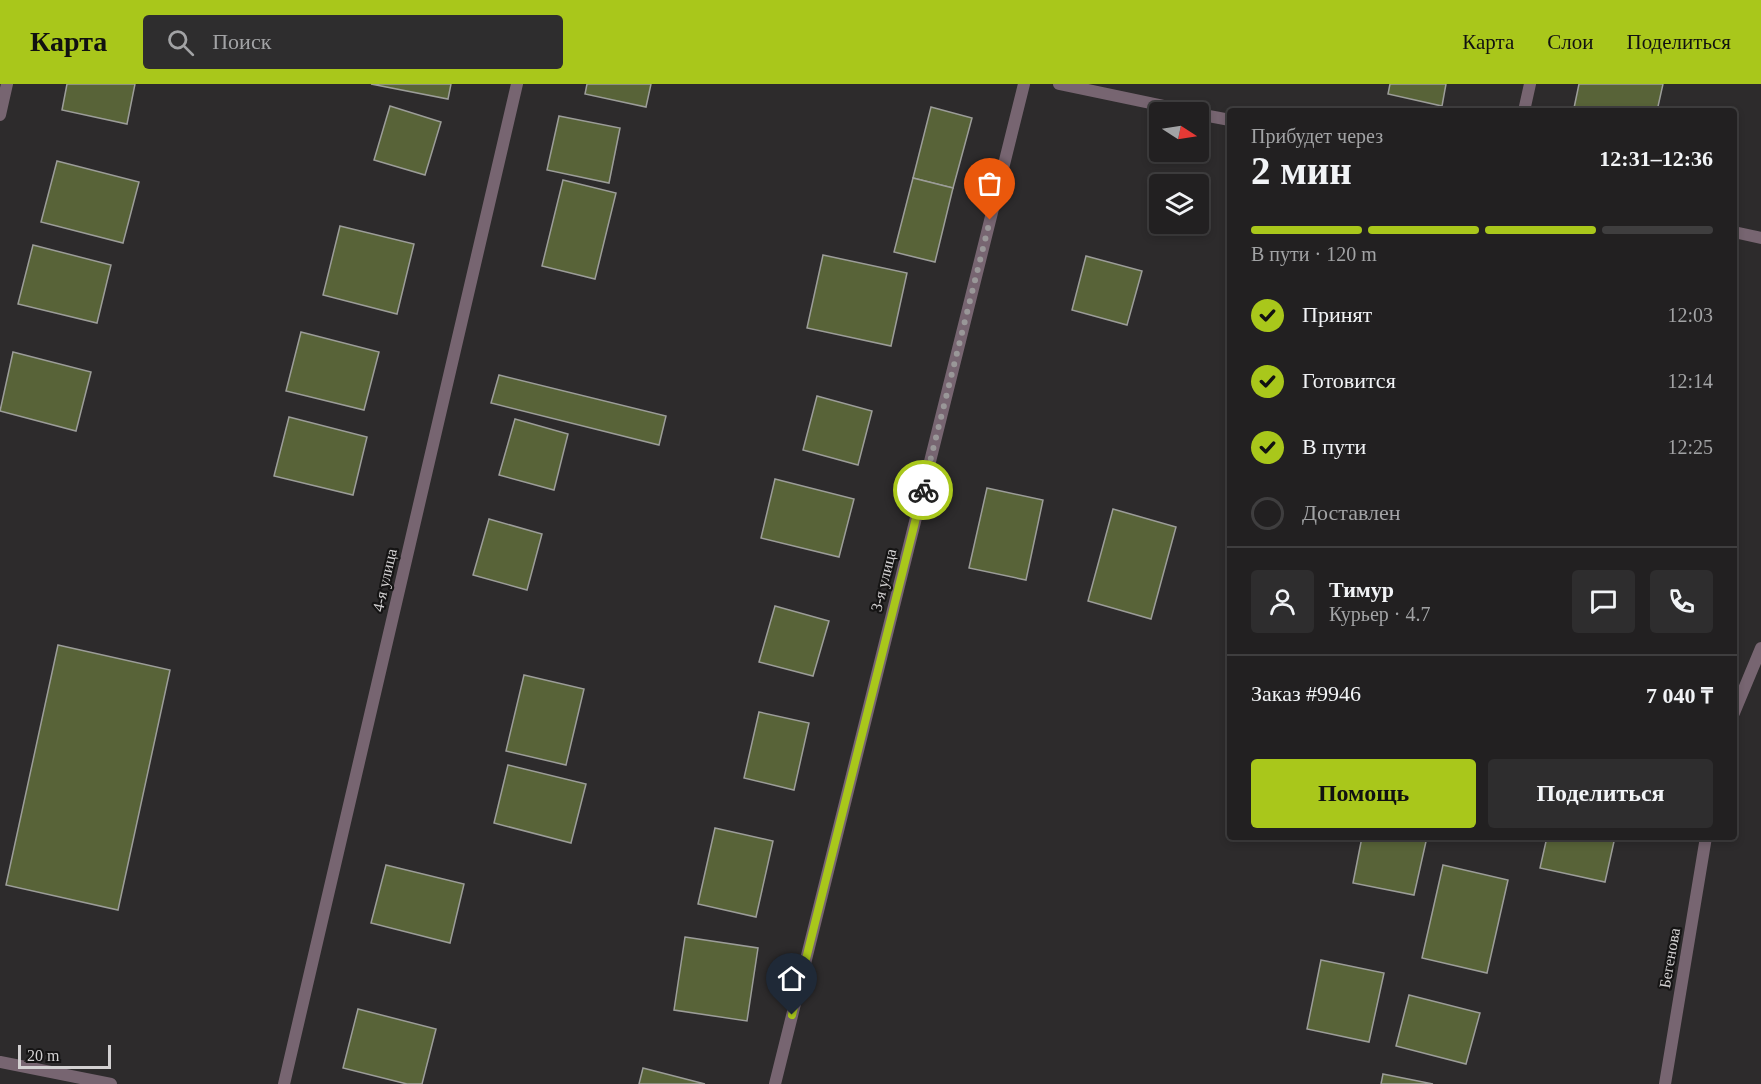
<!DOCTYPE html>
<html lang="ru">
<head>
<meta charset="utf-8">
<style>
	:root { --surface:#222021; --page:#2e2d2e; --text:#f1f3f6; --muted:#a2a3a5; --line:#3f3e3f; --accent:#a9c71b }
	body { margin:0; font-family:"Times New Roman",serif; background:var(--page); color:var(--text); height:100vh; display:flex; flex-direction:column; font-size:22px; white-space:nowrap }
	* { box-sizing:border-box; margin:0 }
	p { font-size:20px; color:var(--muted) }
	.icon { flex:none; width:33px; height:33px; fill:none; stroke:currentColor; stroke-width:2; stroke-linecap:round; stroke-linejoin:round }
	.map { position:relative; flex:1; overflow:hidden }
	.drawer { position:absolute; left:1227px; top:24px; width:510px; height:732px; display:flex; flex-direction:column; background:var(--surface); border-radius:6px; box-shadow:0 3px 9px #0003,0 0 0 2px var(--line) }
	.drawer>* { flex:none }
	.needle { width:39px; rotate:102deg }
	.tools { position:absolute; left:1149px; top:18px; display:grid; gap:12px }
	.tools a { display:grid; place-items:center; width:60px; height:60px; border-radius:6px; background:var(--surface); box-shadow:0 3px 9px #0003,0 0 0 2px var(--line); font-size:30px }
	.scale { position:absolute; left:18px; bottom:15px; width:93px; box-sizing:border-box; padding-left:6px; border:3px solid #d3d1d2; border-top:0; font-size:16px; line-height:21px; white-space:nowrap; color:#d3d1d2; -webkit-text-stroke:4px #151414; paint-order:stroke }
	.pin { position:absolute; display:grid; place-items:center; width:51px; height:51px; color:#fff; margin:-62px -26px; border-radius:50% 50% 50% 0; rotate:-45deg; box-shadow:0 0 6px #0007 }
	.pin .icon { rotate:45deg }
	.courier { position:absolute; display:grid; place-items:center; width:60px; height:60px; margin:-30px; border:4px solid #a9c71b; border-radius:50%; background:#fff; color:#222; box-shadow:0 2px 8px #0007 }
	.head em { font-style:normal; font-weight:700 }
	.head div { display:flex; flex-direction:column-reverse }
	.head { display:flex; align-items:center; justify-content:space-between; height:102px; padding:0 24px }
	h1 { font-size:39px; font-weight:700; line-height:45px }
	.bar { display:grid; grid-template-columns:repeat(4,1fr); gap:9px 6px; align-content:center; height:72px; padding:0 24px }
	.bar i { height:8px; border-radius:4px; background:var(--line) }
	.bar .active { background:var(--accent) }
	.bar p { grid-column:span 4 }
	.line { display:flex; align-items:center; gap:15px; padding:0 24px; border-top:2px solid var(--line) }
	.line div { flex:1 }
	.round { display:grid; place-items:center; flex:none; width:63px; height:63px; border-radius:6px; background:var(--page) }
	ol { padding:0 24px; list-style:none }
	li { display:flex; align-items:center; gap:18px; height:66px }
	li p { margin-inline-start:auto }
	li .icon { padding:6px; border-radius:50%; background:var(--accent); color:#111; stroke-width:4 }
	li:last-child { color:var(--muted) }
	li i { width:33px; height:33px; border:3px solid var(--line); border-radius:50% }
	.cta { display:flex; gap:12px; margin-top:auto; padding:12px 24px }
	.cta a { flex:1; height:69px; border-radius:6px; background:var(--accent); color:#111; font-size:24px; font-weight:700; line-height:69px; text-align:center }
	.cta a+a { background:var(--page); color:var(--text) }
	header { display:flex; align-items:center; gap:36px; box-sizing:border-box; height:84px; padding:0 30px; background:var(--accent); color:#111 }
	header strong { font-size:28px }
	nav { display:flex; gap:33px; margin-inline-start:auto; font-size:21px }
	.search { width:420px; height:54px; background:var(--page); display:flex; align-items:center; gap:15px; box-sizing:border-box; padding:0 21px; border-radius:6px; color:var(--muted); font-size:22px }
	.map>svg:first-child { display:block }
	.building { fill:#586338; stroke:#9c9d99; stroke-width:1.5 }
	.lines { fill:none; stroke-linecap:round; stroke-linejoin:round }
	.street { stroke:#776571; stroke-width:12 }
	.done { stroke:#999798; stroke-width:6; stroke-dasharray:0 10.8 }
	.route { stroke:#a9c71b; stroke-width:8 }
	.labels { text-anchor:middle; stroke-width:4.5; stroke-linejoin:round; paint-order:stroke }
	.street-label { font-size:16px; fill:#d3d1d2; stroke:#151414 }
</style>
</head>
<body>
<header>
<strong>Карта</strong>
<div class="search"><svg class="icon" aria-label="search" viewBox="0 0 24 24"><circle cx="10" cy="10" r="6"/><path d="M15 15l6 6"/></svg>Поиск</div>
<nav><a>Карта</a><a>Слои</a><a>Поделиться</a></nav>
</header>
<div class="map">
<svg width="1761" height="1000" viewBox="0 0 1761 1000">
	<rect width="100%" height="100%" fill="#2d2b2c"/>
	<g class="building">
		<polygon points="67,0 135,0 127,40 62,26"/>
		<polygon points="371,0 451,0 448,15"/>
		<polygon points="587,0 651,0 646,23 585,10"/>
		<polygon points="1390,0 1446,0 1442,22 1388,10"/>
		<polygon points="1579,0 1663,0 1657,27 1586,27 1574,24"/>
		<polygon points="390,22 441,38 425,91 374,76"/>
		<polygon points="931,23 972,34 953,104 913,94"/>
		<polygon points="559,32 620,44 609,99 547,86"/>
		<polygon points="57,77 139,98 123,159 41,138"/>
		<polygon points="913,94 953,104 935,178 894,168"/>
		<polygon points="563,96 616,109 595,195 542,182"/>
		<polygon points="340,142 414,160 397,230 323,211"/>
		<polygon points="1230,142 1230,164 1226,163"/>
		<polygon points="33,161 111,181 97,239 18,220"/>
		<polygon points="823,171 907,189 891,262 807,244"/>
		<polygon points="1086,172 1142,187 1127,241 1072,226"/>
		<polygon points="301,248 379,268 364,326 286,307"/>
		<polygon points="13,268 91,288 76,347 0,327"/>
		<polygon points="499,291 666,332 659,361 491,319"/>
		<polygon points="817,312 872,327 858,381 803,366"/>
		<polygon points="289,333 367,353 353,411 274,392"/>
		<polygon points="515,335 568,350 554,406 499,391"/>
		<polygon points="775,395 854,415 839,473 761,454"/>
		<polygon points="987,404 1043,416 1026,496 969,484"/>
		<polygon points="1113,425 1176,443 1151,535 1088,517"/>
		<polygon points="489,435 542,450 527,506 473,491"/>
		<polygon points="775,522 829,537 813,592 759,578"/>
		<polygon points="58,561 170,586 118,826 6,801"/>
		<polygon points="524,591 584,605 566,681 506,667"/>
		<polygon points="759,628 809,639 794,706 744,694"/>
		<polygon points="508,681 586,700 571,759 494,739"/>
		<polygon points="715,744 773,757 756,833 698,820"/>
		<polygon points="1362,753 1427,753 1414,811 1353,799"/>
		<polygon points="1547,753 1615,753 1605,798 1540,784"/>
		<polygon points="386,781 464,800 450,859 371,839"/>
		<polygon points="1443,781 1508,796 1487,889 1422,874"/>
		<polygon points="685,853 758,864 747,937 674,926"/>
		<polygon points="1321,876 1384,889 1369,958 1307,945"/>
		<polygon points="1409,911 1480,929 1466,980 1396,962"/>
		<polygon points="358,925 436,945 422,1000 407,1000 343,984"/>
		<polygon points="643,984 705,1000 639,1000"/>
		<polygon points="1383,990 1433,1000 1381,1000"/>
	</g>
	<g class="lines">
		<g class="street">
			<polyline points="1059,0 1193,28"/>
			<polyline points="1524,27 1530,0"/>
			<polyline points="1198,30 1230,36"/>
			<polyline points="0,31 7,0"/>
			<polyline points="1734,148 1761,154"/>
			<polyline points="1734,629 1761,564"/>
			<polyline points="0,978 111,1000"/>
			<polyline points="284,1000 517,0"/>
			<polyline points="775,1000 1024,0"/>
			<polyline points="1665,1000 1706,753"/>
		</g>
	</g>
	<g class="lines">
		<polyline class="done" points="923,406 990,136"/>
		<polyline class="route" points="792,931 923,406"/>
	</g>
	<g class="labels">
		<g class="street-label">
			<text transform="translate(384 496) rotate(-77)" y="6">4-я улица</text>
			<text transform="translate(883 496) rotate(-76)" y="6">3-я улица</text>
			<text transform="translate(1669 874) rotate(-80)" y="6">Бегенова</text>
		</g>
	</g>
</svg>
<div class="tools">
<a><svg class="needle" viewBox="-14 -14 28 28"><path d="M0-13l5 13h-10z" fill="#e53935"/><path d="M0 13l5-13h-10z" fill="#a2a3a5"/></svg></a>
<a><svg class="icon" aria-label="layers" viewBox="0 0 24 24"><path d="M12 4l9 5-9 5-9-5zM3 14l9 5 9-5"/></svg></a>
</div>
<div class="scale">20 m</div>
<div class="pin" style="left:990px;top:136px;background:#ea580c"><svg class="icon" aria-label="bag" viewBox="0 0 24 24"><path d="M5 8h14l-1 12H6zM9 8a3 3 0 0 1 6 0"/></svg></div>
<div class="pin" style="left:792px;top:931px;background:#1f2937"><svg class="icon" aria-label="home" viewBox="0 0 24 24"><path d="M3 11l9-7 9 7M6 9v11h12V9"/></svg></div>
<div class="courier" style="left:923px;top:406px"><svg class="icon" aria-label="bike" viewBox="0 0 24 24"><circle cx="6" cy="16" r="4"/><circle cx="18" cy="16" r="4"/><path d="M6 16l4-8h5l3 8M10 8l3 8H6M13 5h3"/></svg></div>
<section class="drawer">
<div class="head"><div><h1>2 мин</h1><p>Прибудет через</p></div><em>12:31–12:36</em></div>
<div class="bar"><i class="active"></i><i class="active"></i><i class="active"></i><i></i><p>В пути · 120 m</p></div>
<ol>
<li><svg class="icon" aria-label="check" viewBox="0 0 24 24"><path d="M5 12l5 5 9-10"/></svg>Принят<p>12:03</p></li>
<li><svg class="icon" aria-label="check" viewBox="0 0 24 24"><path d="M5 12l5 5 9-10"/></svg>Готовится<p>12:14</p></li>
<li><svg class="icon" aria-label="check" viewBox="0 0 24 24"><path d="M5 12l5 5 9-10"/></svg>В пути<p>12:25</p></li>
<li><i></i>Доставлен</li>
</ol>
<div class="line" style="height:108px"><a class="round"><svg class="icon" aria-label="person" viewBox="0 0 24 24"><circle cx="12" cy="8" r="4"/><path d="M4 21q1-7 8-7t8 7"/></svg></a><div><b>Тимур</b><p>Курьер · 4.7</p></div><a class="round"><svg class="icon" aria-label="chat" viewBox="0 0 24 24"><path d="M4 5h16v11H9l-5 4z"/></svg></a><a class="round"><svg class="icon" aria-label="phone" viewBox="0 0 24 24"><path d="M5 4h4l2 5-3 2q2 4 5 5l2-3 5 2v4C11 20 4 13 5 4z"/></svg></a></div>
<div class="line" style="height:78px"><div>Заказ #9946</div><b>7 040 ₸</b></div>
<div class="cta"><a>Помощь</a><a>Поделиться</a></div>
</section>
</div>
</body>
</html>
